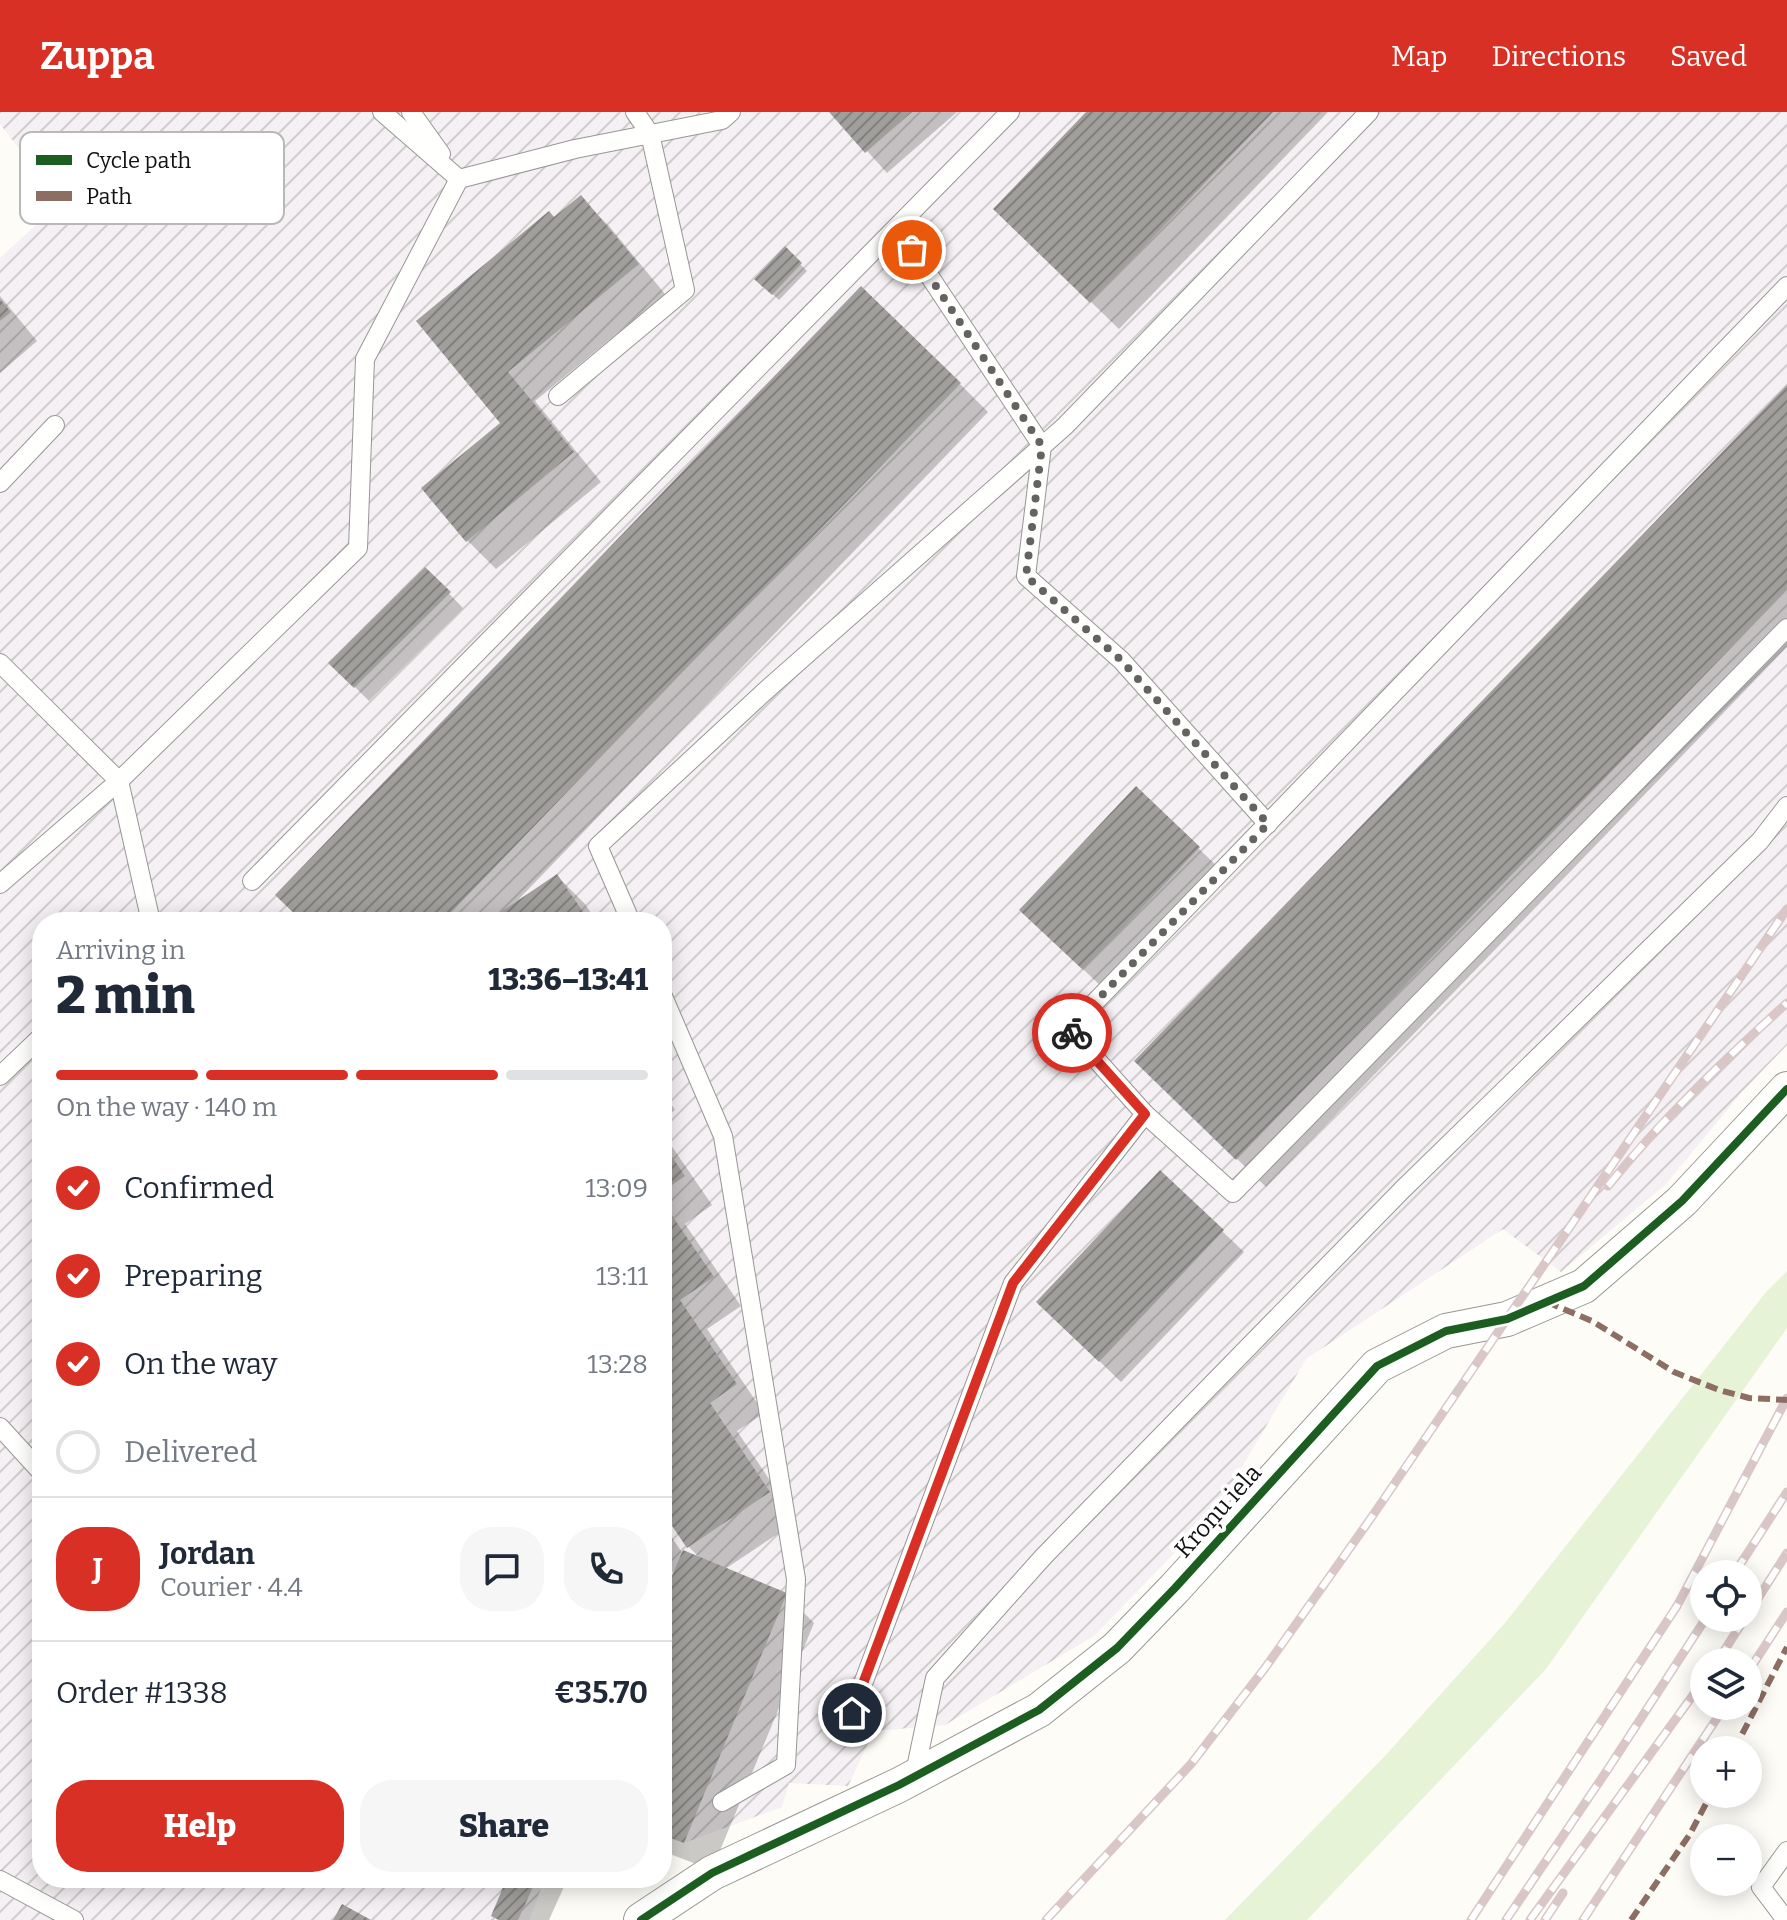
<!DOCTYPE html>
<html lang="en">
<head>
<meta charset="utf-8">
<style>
	:root { --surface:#fff; --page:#f6f6f7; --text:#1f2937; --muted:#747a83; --line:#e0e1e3; --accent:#d93025 }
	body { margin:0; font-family:Bitter,serif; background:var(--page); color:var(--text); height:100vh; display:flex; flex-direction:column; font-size:30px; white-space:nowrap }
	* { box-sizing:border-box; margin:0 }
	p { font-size:26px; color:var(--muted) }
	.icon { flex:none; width:44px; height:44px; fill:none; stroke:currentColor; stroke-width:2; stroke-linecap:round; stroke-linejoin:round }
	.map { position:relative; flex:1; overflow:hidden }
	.drawer { position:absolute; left:32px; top:800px; width:640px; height:976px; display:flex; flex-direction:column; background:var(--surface); border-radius:32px; box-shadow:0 4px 20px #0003 }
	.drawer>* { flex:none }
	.controls { position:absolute; left:1690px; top:1448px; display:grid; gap:16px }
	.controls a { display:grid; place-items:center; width:72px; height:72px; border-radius:50%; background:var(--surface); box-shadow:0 4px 20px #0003; font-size:40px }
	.pin { position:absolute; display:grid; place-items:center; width:68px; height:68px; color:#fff; margin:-34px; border:4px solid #fff; border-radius:50%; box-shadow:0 2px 8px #0007 }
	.courier { position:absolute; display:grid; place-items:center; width:80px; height:80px; margin:-40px; border:6px solid #d93025; border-radius:50%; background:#fff; color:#222; box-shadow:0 2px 10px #0007 }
	.summary em { font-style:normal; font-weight:800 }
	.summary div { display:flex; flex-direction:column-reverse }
	.summary { display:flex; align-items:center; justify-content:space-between; height:136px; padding:0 24px }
	h1 { font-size:52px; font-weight:800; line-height:60px }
	.bar { display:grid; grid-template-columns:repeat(4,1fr); gap:12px 8px; align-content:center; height:96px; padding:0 24px }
	.bar i { height:10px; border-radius:6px; background:var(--line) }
	.bar .active { background:var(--accent) }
	.bar p { grid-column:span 4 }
	.line { display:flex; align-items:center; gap:20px; padding:0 24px; border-top:2px solid var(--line) }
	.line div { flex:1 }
	.round { display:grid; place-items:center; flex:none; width:84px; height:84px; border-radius:32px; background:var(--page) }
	ol { padding:0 24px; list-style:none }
	li { display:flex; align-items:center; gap:24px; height:88px }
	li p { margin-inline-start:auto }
	li .icon { padding:8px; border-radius:50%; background:var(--accent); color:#fff; stroke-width:4 }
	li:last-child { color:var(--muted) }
	li i { width:44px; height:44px; border:4px solid var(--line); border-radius:50% }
	.button { display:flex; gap:16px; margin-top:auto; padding:16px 24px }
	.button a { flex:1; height:92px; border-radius:32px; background:var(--accent); color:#fff; font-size:32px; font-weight:800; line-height:92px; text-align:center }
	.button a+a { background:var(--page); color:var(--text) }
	header { display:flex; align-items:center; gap:48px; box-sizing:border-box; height:112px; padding:0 40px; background:var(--accent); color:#fff }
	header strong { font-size:38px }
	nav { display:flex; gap:44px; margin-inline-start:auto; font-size:28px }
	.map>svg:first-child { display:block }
	.industrial { fill:url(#industrial-furrows) }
	.grass { fill:#e7f3d7 }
	.shadow { fill:#0003; fill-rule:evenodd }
	.building { fill:url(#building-hatch) }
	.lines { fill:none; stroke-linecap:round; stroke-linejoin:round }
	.lane-casing { stroke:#979795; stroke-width:20 }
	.street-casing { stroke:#979795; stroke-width:36 }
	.lane { stroke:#fffffe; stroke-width:18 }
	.street { stroke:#fffffe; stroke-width:34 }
	.rail-casing { stroke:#d9c6c7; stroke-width:9 }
	.rail { stroke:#fff; stroke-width:6; stroke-dasharray:18; stroke-linecap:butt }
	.quiet { stroke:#8d6e63; stroke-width:6; stroke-dasharray:12 6; stroke-linecap:butt }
	.cycleway-casing { stroke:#fff; stroke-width:13 }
	.cycleway { stroke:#1b5e20; stroke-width:8 }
	.done { stroke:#646362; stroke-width:8; stroke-dasharray:0 14.4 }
	.route { stroke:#d93025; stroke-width:10 }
	.labels { text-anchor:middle; stroke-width:8; stroke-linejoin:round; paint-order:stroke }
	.street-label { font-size:24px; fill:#111; stroke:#fff }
	.key { fill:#fff; stroke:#b8b8b8; stroke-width:2 }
	.key-label { font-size:22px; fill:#111 }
</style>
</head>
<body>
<header>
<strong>Zuppa</strong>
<nav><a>Map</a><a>Directions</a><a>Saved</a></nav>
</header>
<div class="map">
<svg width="1787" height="1808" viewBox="0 0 1787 1808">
	<defs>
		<pattern id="industrial-furrows" width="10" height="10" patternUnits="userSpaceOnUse" patternTransform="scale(2)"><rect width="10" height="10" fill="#f5f0f3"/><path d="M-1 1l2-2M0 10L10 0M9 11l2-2" fill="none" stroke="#d1cdcf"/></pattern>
		<pattern id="building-hatch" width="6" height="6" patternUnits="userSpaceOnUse" patternTransform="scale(2)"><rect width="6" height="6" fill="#a19f9c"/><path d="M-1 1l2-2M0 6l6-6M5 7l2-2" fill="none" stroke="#82807e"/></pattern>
	</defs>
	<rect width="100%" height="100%" fill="#fdfcf7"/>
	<polygon class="industrial" points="0,0 1787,0 1787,933 1742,980 1665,1073 1561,1160 1503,1117 1306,1247 1217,1397 1094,1524 945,1613 874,1619 848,1674 789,1671 782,1695 684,1731 662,1723 662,810 42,810 42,1766 545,1766 529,1808 0,1808 0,209 10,200 0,187 0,146 48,102 31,52 0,12"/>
	<polygon class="grass" points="1787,1159 1787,1216 1546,1557 1307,1808 1225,1808 1384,1645 1505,1511 1767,1179"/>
	<g class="shadow">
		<polygon points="832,0 957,0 887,61"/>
		<polygon points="1089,0 1328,0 1119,217 1024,125"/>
		<polygon points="581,86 609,114 665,182 535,289 601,370 496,457 467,428 503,311 418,209"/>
		<polygon points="785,137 807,159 779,188 757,167"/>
		<polygon points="0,184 37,229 0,261"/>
		<polygon points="960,272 988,300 518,788 557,764 585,792 597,810 305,810"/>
		<polygon points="1787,276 1787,535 1266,1075 1165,977"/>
		<polygon points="425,457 463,496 369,589 331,551"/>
		<polygon points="1198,736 1220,757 1105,878 1043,819"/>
		<polygon points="662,978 675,998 662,1007"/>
		<path d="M 662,1020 L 712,1093 L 685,1112 L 741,1194 L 707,1217 L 764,1301 L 737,1319 L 797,1409 L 725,1457 L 786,1483 L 814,1511 L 712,1758 L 662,1739 L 662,1411 L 683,1442 L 701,1447 L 689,1435 L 662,1395 ZM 677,1457 L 672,1469 L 665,1466 Z"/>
		<polygon points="1222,1119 1244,1140 1121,1270 1060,1211"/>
		<polygon points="509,1766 568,1766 549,1808 498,1808 493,1803"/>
	</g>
	<g class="building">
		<polygon points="829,0 912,0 865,41"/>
		<polygon points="1086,0 1273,0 1090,191 993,97"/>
		<polygon points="581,83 639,152 508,260 574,340 466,430 421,376 500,311 416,209 549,99 554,105"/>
		<polygon points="785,134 802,151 772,183 754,167"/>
		<polygon points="861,174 961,271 442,810 303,810 275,783"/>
		<polygon points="0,187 11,200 0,209"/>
		<polygon points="1787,273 1787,478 1236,1048 1134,949"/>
		<polygon points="425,455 451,480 354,576 328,551"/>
		<polygon points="1136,674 1200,735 1083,858 1019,798"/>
		<polygon points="557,762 590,810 486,810"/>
		<polygon points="662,1030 685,1064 662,1080"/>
		<polygon points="1160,1058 1224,1118 1099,1250 1036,1190"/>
		<polygon points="662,1089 714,1165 680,1188 737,1272 710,1291 770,1380 687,1436 662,1399"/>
		<polygon points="683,1438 787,1481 684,1731 662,1723 662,1462 671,1466"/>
		<polygon points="507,1766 537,1766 518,1808 499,1808 491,1804"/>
		<polygon points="342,1792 371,1808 333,1808"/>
	</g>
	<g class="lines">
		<defs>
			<g id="lane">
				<polyline points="382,0 459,67"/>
				<polyline points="411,0 441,42"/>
				<polyline points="897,115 1042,334 1026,464 1121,548 1268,712"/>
				<polyline points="558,284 685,178 650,22 635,0"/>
				<polyline points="0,371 55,313"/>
				<polyline points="0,551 119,669 151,810"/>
				<polyline points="252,769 1010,0"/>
				<polyline points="0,772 119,669 358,436 365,247 459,67 575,37 722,8 731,0"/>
				<polyline points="631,810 598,734 763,581 1065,314 1369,0"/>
				<polyline points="662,882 723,1024 796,1467 786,1653 722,1690"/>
				<polyline points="0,964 42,924"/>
				<polyline points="1145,1002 1069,917 1787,174"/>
				<polyline points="0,1315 42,1361"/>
				<polyline points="852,1601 1013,1171 1145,1002 1233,1081 1787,516"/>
				<polyline points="914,1665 935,1566 1044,1444 1403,1077 1760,729 1787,694"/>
				<polyline points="0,1768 74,1808"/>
				<polyline points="1786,1808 1761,1775 1787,1739"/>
			</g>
			<polyline id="street" points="641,1808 712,1761 899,1673 1039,1598 1117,1536 1175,1476 1377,1254 1446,1219 1507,1207 1584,1174 1682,1089 1787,977"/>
		</defs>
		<use href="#lane" class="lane-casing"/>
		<use href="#street" class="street-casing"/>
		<use href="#lane" class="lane"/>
		<use href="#street" class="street"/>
		<defs>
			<g id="rail">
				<path d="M 1608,1074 C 1662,1007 1723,949 1787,891"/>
				<polyline points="1734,1462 1787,1380"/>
				<polyline points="1748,1502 1787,1441"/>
				<polyline points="1717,1550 1745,1506"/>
				<polyline points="1748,1560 1787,1500"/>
				<polyline points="1046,1808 1191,1652 1265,1556 1371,1406 1787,797"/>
				<polyline points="1471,1808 1677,1494 1787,1286"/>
				<polyline points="1506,1808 1608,1657 1706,1506"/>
				<polyline points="1530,1808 1704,1568"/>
				<polyline points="1545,1808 1563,1781"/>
				<polyline points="1583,1808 1725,1594"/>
			</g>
		</defs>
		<use href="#rail" class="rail-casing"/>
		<use href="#rail" class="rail"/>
		<g class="quiet">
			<polyline points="1547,1190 1592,1209 1674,1260 1719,1278 1749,1286 1787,1288"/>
			<polyline points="1734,1638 1787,1535"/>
			<polyline points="1631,1808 1690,1722 1711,1682"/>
		</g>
		<defs>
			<polyline id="cycleway" points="641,1808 712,1761 899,1673 1039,1598 1117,1536 1175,1476 1377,1254 1446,1219 1507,1207 1584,1174 1682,1089 1787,977"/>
		</defs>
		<use href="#cycleway" class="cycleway-casing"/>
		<use href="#cycleway" class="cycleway"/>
	</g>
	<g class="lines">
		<polyline class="done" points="912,138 1042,334 1026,464 1121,548 1268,712 1069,917 1072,921"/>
		<polyline class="route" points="852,1601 1013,1171 1145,1002 1072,921"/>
	</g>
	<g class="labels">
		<g class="street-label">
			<text transform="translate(1218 1399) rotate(-48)" y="8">Kroņu iela</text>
		</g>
	</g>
	<rect x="20" y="20" width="264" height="92" rx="12" class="key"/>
	<rect x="36" y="43" width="36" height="10" fill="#1b5e20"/>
	<rect x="36" y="79" width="36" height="10" fill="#8d6e63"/>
	<g class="key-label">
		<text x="86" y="56">Cycle path</text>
		<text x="86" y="92">Path</text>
	</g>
</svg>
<div class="controls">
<a><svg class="icon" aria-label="locate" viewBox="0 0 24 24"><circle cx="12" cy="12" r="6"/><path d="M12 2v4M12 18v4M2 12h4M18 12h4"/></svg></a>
<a><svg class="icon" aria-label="layers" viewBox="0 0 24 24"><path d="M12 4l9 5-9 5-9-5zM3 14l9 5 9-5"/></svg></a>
<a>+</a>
<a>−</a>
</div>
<div class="pin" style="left:912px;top:138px;background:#ea580c"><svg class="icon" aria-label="bag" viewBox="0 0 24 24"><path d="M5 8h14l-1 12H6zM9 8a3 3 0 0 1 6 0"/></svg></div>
<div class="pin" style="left:852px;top:1601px;background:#1f2937"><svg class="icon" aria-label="home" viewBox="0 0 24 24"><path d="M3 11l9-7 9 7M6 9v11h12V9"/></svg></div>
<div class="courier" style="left:1072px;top:921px"><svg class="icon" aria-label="bike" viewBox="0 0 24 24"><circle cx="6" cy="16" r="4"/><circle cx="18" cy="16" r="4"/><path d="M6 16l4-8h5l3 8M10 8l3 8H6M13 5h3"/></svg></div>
<section class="drawer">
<div class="summary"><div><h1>2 min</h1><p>Arriving in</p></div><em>13:36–13:41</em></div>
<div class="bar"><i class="active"></i><i class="active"></i><i class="active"></i><i></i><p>On the way · 140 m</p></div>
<ol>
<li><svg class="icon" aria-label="check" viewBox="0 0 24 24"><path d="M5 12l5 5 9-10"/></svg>Confirmed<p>13:09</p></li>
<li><svg class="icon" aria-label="check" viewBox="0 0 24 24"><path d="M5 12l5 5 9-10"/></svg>Preparing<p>13:11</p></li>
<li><svg class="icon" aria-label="check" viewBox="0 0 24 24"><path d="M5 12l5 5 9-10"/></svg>On the way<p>13:28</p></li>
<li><i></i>Delivered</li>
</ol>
<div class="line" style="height:144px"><b class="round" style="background:var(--accent);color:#fff">J</b><div><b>Jordan</b><p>Courier · 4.4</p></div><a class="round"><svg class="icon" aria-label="chat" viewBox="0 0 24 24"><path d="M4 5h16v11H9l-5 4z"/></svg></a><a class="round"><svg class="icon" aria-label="phone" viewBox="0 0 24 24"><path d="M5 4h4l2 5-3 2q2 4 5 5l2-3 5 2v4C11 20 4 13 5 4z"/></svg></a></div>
<div class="line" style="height:104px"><div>Order #1338</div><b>€35.70</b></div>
<div class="button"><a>Help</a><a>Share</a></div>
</section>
</div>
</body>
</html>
